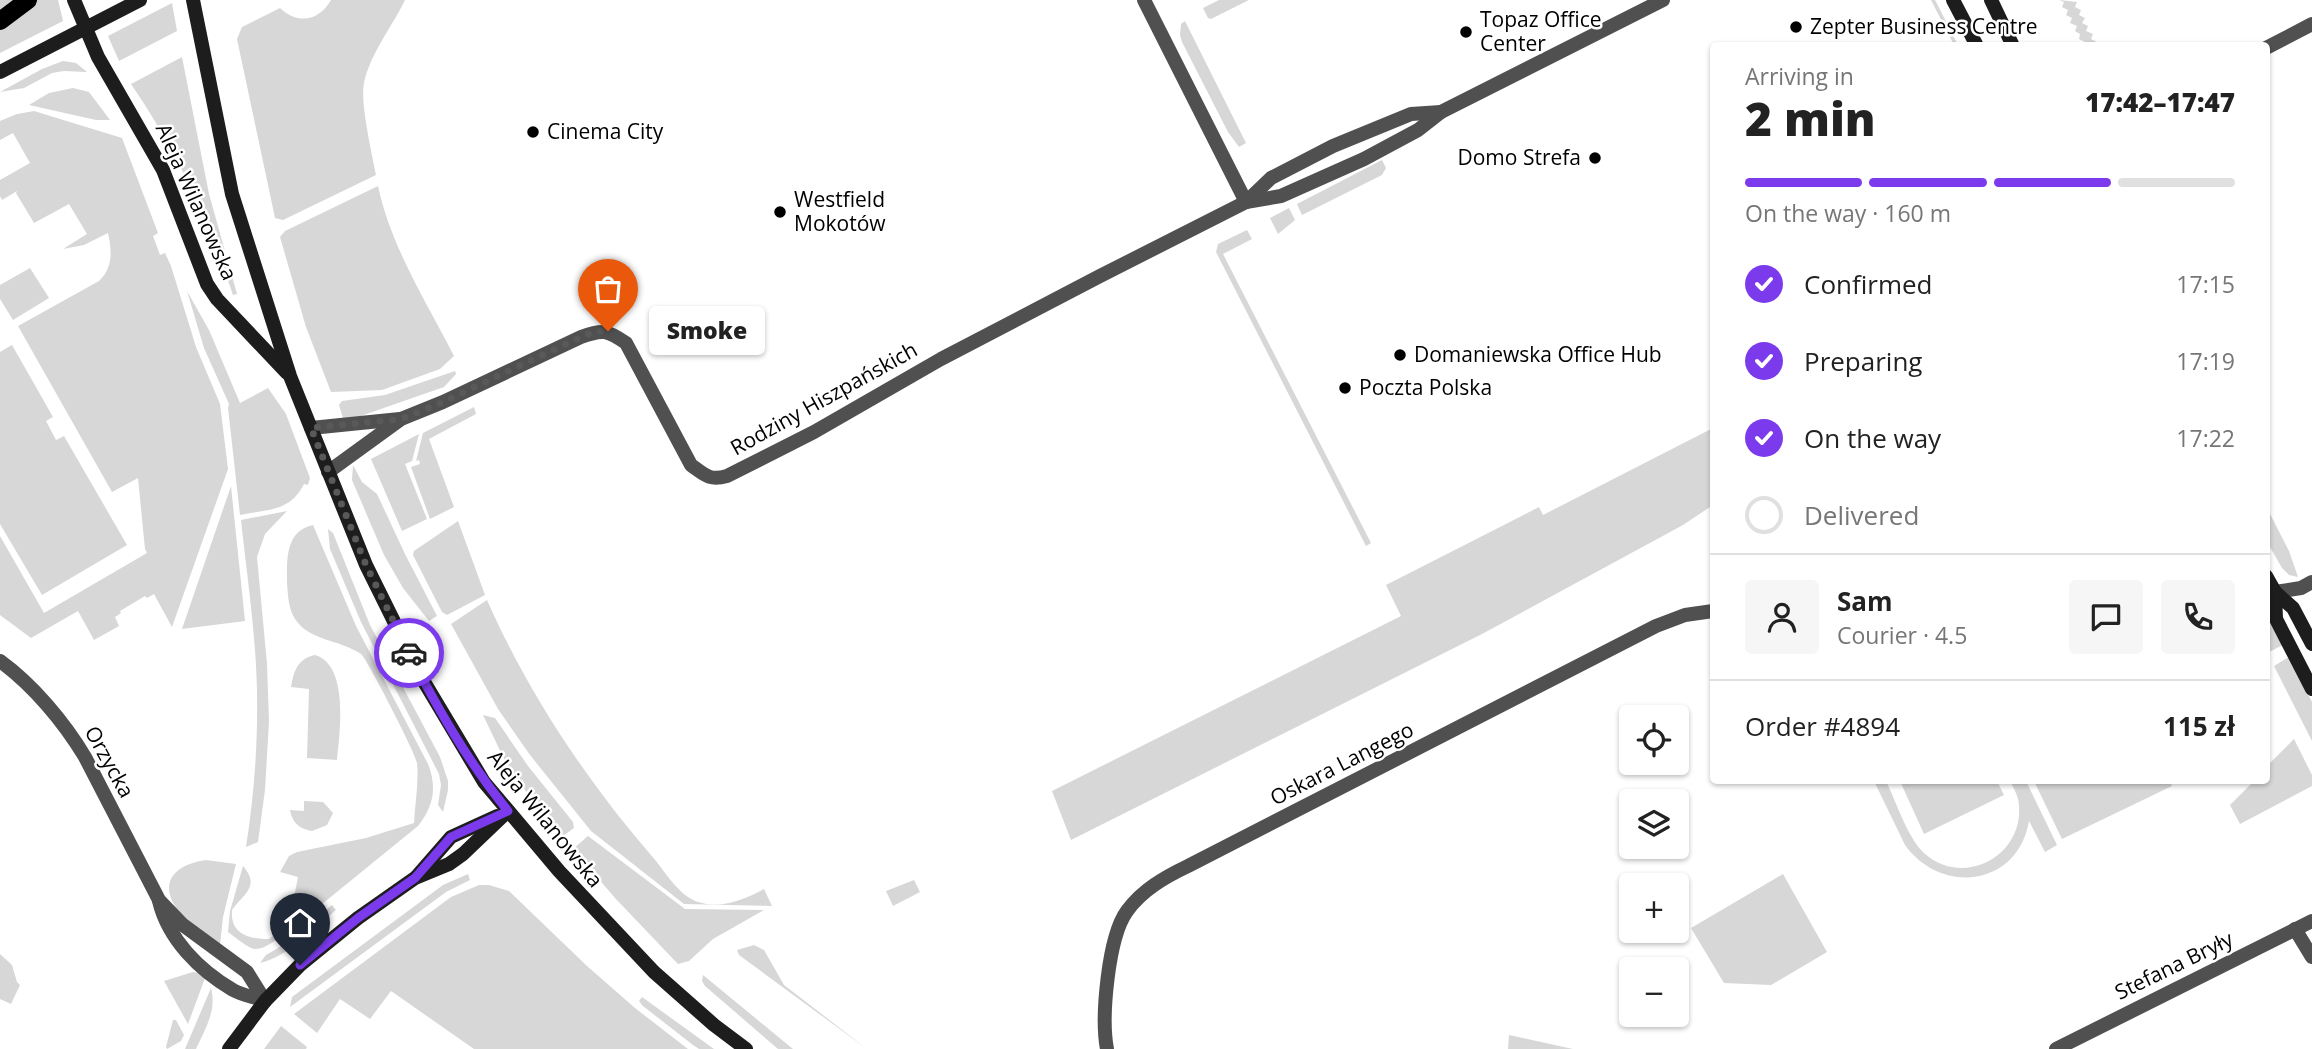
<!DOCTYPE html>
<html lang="en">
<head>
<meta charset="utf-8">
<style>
	:root { --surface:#fff; --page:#f6f6f6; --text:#222; --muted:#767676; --line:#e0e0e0; --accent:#7c3aed }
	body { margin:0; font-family:"Open Sans",sans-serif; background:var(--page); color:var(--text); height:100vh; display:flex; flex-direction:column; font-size:26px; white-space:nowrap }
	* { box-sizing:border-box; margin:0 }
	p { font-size:23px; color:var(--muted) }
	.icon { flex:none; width:38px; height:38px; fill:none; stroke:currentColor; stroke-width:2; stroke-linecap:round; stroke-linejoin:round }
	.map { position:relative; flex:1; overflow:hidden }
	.panel { position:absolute; left:1710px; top:42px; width:560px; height:742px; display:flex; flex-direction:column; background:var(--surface); border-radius:7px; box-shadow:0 2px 5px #0004 }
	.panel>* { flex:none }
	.buttons { position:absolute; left:1619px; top:705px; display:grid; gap:14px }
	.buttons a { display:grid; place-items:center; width:70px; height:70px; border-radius:7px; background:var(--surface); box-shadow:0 2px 5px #0004; font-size:35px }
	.pin { position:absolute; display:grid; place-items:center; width:60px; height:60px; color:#fff; margin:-72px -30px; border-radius:50% 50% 50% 0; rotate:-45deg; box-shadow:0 0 7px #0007 }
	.pin .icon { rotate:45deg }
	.courier { position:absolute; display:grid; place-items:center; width:70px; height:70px; margin:-35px; border:5px solid #7c3aed; border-radius:50%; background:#fff; color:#222; box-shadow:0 2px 9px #0007 }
	.bubble { position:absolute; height:49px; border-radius:7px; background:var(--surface); box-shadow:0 2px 5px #0004; font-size:23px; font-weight:800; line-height:49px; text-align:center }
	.head em { font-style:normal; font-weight:800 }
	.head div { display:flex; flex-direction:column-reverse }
	.head { display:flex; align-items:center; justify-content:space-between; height:119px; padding:0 35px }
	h1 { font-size:46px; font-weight:800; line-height:52px }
	.bar { display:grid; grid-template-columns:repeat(4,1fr); gap:10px 7px; align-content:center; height:84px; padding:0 35px }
	.bar i { height:9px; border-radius:5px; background:var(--line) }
	.bar .active { background:var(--accent) }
	.bar p { grid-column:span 4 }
	.line { display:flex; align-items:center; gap:18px; padding:0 35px; border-top:2px solid var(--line) }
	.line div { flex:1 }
	.round { display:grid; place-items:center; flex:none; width:74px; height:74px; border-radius:7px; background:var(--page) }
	ol { padding:0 35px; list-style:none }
	li { display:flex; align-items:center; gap:21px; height:77px }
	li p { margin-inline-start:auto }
	li .icon { padding:7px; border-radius:50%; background:var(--accent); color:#fff; stroke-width:4 }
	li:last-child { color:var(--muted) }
	li i { width:38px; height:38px; border:4px solid var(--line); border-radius:50% }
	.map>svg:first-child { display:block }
	.green { fill:#d7d7d7 }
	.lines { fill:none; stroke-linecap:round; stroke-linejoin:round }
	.primary-casing { stroke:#dbdbdb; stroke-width:19 }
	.street { stroke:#505050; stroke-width:14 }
	.secondary { stroke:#1d1d1d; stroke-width:14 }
	.primary { stroke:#000; stroke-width:18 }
	.done { stroke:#595959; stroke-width:7; stroke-dasharray:0 12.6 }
	.route { stroke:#7c3aed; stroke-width:9 }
	.poi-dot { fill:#000; stroke:#fff; stroke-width:2.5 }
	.labels { text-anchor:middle; stroke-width:5; stroke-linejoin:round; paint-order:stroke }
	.poi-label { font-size:21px; fill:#000; stroke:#fff; text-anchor:start }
	.street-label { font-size:21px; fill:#000; stroke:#fff }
</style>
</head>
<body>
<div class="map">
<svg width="2312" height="1049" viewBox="0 0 2312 1049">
	<rect width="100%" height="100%" fill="#fff"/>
	<g class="green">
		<polygon points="0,0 58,0 63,21 0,53"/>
		<path d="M 331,0 L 405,0 C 392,27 370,54 364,83 C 360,104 372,153 376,175 L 283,220 L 275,218 L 237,39 L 242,27 L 280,8 C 298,25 319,21 331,0 Z"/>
		<polygon points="1219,0 1249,0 1211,19 1208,18 1203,8"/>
		<polygon points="1931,0 1935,0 1958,45 1954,45"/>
		<polygon points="2059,0 2077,2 2075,7 2081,10 2079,15 2085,18 2082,23 2088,26 2086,31 2093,34 2091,39 2097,42 2095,45 2083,45 2085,42 2079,39 2080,34 2075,31 2077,26 2070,23 2072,18 2066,15 2068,10 2062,7 2064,2"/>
		<polygon points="172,3 177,31 119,61 108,36"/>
		<polygon points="1185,21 1246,143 1239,147 1228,132 1182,42 1180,35 1181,24"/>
		<path d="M 182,57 L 209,194 L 237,294 L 233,295 C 207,218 177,151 131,84 Z"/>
		<polygon points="63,61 76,63 87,72 64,71 52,73 24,88 0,92 42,69"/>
		<polygon points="73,88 89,92 110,120 96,120 29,105 49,93"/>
		<path d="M 34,111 L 122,138 L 158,233 L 153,236 L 160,255 L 165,253 L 171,266 L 196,347 L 220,404 L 228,469 L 172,627 L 154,594 L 147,598 L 145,596 L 120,611 L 121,613 L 115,617 L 119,626 L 94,640 L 78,611 L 31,638 L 0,615 L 0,536 L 44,613 L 147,553 L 145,549 L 138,478 L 112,492 L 18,326 L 99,281 C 113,268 112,251 108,233 L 84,245 L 63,249 L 87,234 L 69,204 L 34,223 L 16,193 L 17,191 L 2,200 L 0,196 L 0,180 L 30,163 L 13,133 L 0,140 L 0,121 L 17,114 Z"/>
		<polygon points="1382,160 1386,168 1382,175 1302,215 1297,204"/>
		<path d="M 378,186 C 391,247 426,301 454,356 L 440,369 L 382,390 L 331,392 L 306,327 L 280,237 L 285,231 Z"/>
		<polygon points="1289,208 1295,220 1278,234 1270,218"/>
		<polygon points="1247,230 1252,239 1223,254 1371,543 1366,546 1216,252 1218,244"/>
		<polygon points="30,268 49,298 13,320 0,299 0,285"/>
		<path d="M 187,291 L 209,330 L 240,403 L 268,388 L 286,414 L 310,478 L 308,485 L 304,484 C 290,512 268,509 240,515 L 228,408 L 229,404 L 204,348 Z"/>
		<polygon points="12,345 53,417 46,421 56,440 64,436 127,545 42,595 0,524 0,352"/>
		<polygon points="455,371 456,374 444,387 355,418 343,418 339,405 342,401 385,395"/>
		<polygon points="474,407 476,414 429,439 454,507 430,519 411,467 420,464 419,460 416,461 423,433"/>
		<polygon points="1713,428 1713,505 1683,525 1482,634 1071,840 1052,791 1401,616 1386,585 1539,507 1543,515"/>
		<polygon points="419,434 412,461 405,464 427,519 402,531 371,459"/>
		<polygon points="353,465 362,482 377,494 405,554 437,616 429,621 403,588 384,555 352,480"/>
		<polygon points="231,486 245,621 182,629"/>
		<polygon points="2266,506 2289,551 2298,577 2289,575 2282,568 2266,540"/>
		<path d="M 287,511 L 265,534 L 257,557 L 267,664 L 269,721 L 265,790 L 258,842 L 246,847 C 254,796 258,744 257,692 C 256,634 247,577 241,520 Z"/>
		<polygon points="458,521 485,595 447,615 442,612 413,555 414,551"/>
		<path d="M 313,525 L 356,626 L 428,764 C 437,787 434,806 418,826 L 311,913 C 294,921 268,955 251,948 C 243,944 235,937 228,932 L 230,911 L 243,866 C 261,887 243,894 232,910 C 230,934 249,939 269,939 L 289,923 L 298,877 L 280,872 L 289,856 L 297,852 L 366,838 L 414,823 C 415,803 419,783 417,763 C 417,756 366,657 361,654 C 341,640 309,641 295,619 C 288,608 288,595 287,583 C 287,560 285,531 313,525 Z"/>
		<polygon points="328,529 333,533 370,625 440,757 448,781 448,790 443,812 438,805 441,785 439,774 361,622 330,549"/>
		<path d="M 487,600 C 529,695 588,783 656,861 C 667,875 680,896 698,902 C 721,909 744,900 764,889 L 772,906 L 684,904 L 591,831 L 530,755 L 498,709 L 451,624 Z"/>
		<polygon points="2266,616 2283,645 2269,652 2266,651"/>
		<path d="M 315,655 C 349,665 340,733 337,760 L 307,758 L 309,689 L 291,687 C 294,671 297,659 315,655 Z"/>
		<polygon points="2289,657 2312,702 2312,741 2274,666"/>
		<polygon points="483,715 495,718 528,766 573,822 574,828 563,836 533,801 507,765"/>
		<polygon points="2294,739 2312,775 2312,786 2240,824 2230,805 2254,781 2266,780 2266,767"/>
		<path d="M 1874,781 L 1886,781 C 1896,801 1907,837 1924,853 C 1962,888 2023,857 2019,806 C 2019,797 2014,789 2010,781 L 2026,781 L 2057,845 L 2045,852 L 2029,821 C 2018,886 1942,896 1905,845 Z"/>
		<polygon points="1900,781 1997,781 2004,795 1924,834"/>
		<polygon points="2170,781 2172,786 2062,839 2034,781"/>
		<path d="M 304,801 L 323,802 L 333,813 L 327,825 L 312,831 C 299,829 292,822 290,810 L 304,811 Z"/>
		<polygon points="588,836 685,909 764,910 713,939 689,961 678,964 615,898 573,849"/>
		<path d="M 206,860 L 236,864 L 223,917 L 220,945 C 209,937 195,929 185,919 C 157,889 167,866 206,860 Z"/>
		<polygon points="468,874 470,880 446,892 290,1007 292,997 443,885"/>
		<polygon points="1783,874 1827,952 1771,985 1724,983 1691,928"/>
		<polygon points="914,880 920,892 893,906 886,891"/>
		<polygon points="479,885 489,885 509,891 587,966 635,1008 688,1049 474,1049 391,991 370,1019 340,999 317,1033 294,1014 451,897"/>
		<path d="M 332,905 L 336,910 C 313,929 289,956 260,963 L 266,955 L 278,948 L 304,925 L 315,919 Z"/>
		<polygon points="754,945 764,950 784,985 867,1049 739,955 737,950"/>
		<polygon points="0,954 12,965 17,982 20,985 11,1004 0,999"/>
		<polygon points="193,972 199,973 205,978 188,1024 164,981"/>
		<polygon points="703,975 793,1049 778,1049 705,986 702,981"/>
		<path d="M 211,988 C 217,1011 205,1029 196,1049 L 185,1049 Z"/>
		<polygon points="642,997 714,1049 699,1049 693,1045 643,1006 639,1001"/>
		<polygon points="173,1020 176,1020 184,1035 181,1041 167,1049 166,1047"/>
		<polygon points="281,1026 307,1047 306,1049 264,1049"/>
		<polygon points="1509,1035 1573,1049 1508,1049"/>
	</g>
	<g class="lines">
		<defs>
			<polyline id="primary" points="0,21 28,0"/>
		</defs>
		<use href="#primary" class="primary-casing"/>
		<g class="street">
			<polyline points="1144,0 1246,202"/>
			<polyline points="2266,48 2312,24"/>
			<polyline points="1246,202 1271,178 1333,146 1411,114 1441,112"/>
			<polyline points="311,428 400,419"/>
			<path d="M 328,472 L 401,419 L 443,402 L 581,337 C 603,329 607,330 626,343 L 691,465 C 705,475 709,481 727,476 L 814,432 L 941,359 L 1100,276 L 1246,202 L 1281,196 L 1364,159 L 1418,130 L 1441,112 L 1663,0"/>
			<polyline points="2275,592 2301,588 2312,582"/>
			<path d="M 0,661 C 33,685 64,722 85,757 L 159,900 L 183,925 L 247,972 L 265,1001"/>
			<path d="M 159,901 C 168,939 199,970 233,990 C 242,995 254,997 265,1001"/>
			<polyline points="2295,929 2312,957"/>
			<path d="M 1107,1049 C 1101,1018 1108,937 1127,911 C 1142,890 1165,877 1188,866 L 1656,626 L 1685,615 L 1713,611"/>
			<polyline points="2056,1049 2312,921"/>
		</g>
		<g class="secondary">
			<polyline points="74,0 98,57 163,170 207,284 217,299 287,373"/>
			<polyline points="193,0 232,194 290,376 366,565 423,680 484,782 559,871 654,972 714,1025 746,1049"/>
			<polyline points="1953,0 1977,46"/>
			<polyline points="1991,0 2013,46"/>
			<polyline points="0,72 140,0"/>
			<polyline points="2266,576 2275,592 2293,608 2312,644"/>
			<polyline points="2275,592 2276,619 2312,689"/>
			<polyline points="417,876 451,837 497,816"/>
			<polyline points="229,1049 265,1001 300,965 358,918 415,878 449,864 463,854 508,811"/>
		</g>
		<use href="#primary" class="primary"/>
	</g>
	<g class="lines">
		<polyline class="done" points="409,653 366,565 311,428 401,419 443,402 581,337 596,331 608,331"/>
		<path class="route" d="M 300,965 L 358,918 L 415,878 L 451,837 L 508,811 C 468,762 438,709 409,653"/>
	</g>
	<g class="poi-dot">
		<circle cx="1796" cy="27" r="7"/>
		<circle cx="1466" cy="32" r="7"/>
		<circle cx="533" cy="132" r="7"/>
		<circle cx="1595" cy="158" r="7"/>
		<circle cx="780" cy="212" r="7"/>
		<circle cx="1400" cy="355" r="7"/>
		<circle cx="1345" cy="388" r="7"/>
	</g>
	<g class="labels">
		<g class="poi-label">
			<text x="1480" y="27">Topaz Office<tspan x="1480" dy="24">Center</tspan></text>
			<text x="1810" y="34">Zepter Business Centre</text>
			<text x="547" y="139">Cinema City</text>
			<text x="1581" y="165" text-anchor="end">Domo Strefa</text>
			<text x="794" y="207">Westfield<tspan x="794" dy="24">Mokotów</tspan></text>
			<text x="1414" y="362">Domaniewska Office Hub</text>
			<text x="1359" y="395">Poczta Polska</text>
		</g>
		<g class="street-label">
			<text transform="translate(196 202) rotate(66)" y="7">Aleja Wilanowska</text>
			<text transform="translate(824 399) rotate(-29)" y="7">Rodziny Hiszpańskich</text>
			<text transform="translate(109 762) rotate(61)" y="7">Orzycka</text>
			<text transform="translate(1342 764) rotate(-27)" y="7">Oskara Langego</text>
			<text transform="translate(545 819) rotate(51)" y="7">Aleja Wilanowska</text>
			<text transform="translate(2174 966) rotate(-26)" y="7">Stefana Bryły</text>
		</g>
	</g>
</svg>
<div class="buttons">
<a><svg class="icon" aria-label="locate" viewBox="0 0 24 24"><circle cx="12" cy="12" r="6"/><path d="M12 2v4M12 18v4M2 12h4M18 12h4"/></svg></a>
<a><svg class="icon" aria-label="layers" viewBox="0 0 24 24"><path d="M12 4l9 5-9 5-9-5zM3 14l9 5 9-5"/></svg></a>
<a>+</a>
<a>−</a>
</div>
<div class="pin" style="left:608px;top:331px;background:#ea580c"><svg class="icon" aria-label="bag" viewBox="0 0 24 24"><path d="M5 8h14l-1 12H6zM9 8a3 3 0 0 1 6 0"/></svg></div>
<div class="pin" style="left:300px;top:965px;background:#1f2937"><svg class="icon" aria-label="home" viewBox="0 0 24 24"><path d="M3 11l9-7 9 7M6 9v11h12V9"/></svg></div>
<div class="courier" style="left:409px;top:653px"><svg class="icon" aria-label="car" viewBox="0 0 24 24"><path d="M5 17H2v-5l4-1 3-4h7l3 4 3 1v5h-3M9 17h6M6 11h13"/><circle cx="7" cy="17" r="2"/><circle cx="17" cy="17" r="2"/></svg></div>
<div class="bubble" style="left:649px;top:306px;width:116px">Smoke</div>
<section class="panel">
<div class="head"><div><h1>2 min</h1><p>Arriving in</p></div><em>17:42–17:47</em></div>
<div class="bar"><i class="active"></i><i class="active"></i><i class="active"></i><i></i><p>On the way · 160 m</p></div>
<ol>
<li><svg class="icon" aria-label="check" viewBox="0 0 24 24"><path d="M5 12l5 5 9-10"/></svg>Confirmed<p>17:15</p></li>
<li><svg class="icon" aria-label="check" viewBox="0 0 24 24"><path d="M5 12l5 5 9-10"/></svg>Preparing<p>17:19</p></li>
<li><svg class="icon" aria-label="check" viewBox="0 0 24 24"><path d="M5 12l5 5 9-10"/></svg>On the way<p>17:22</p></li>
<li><i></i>Delivered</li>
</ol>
<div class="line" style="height:126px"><a class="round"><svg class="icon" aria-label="person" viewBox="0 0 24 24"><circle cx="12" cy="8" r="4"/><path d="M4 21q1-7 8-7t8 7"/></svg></a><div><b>Sam</b><p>Courier · 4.5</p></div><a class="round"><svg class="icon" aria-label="chat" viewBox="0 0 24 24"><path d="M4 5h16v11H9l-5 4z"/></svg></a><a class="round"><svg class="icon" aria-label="phone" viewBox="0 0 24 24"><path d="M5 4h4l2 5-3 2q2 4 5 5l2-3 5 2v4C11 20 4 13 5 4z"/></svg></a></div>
<div class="line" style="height:91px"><div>Order #4894</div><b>115 zł</b></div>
</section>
</div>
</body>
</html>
